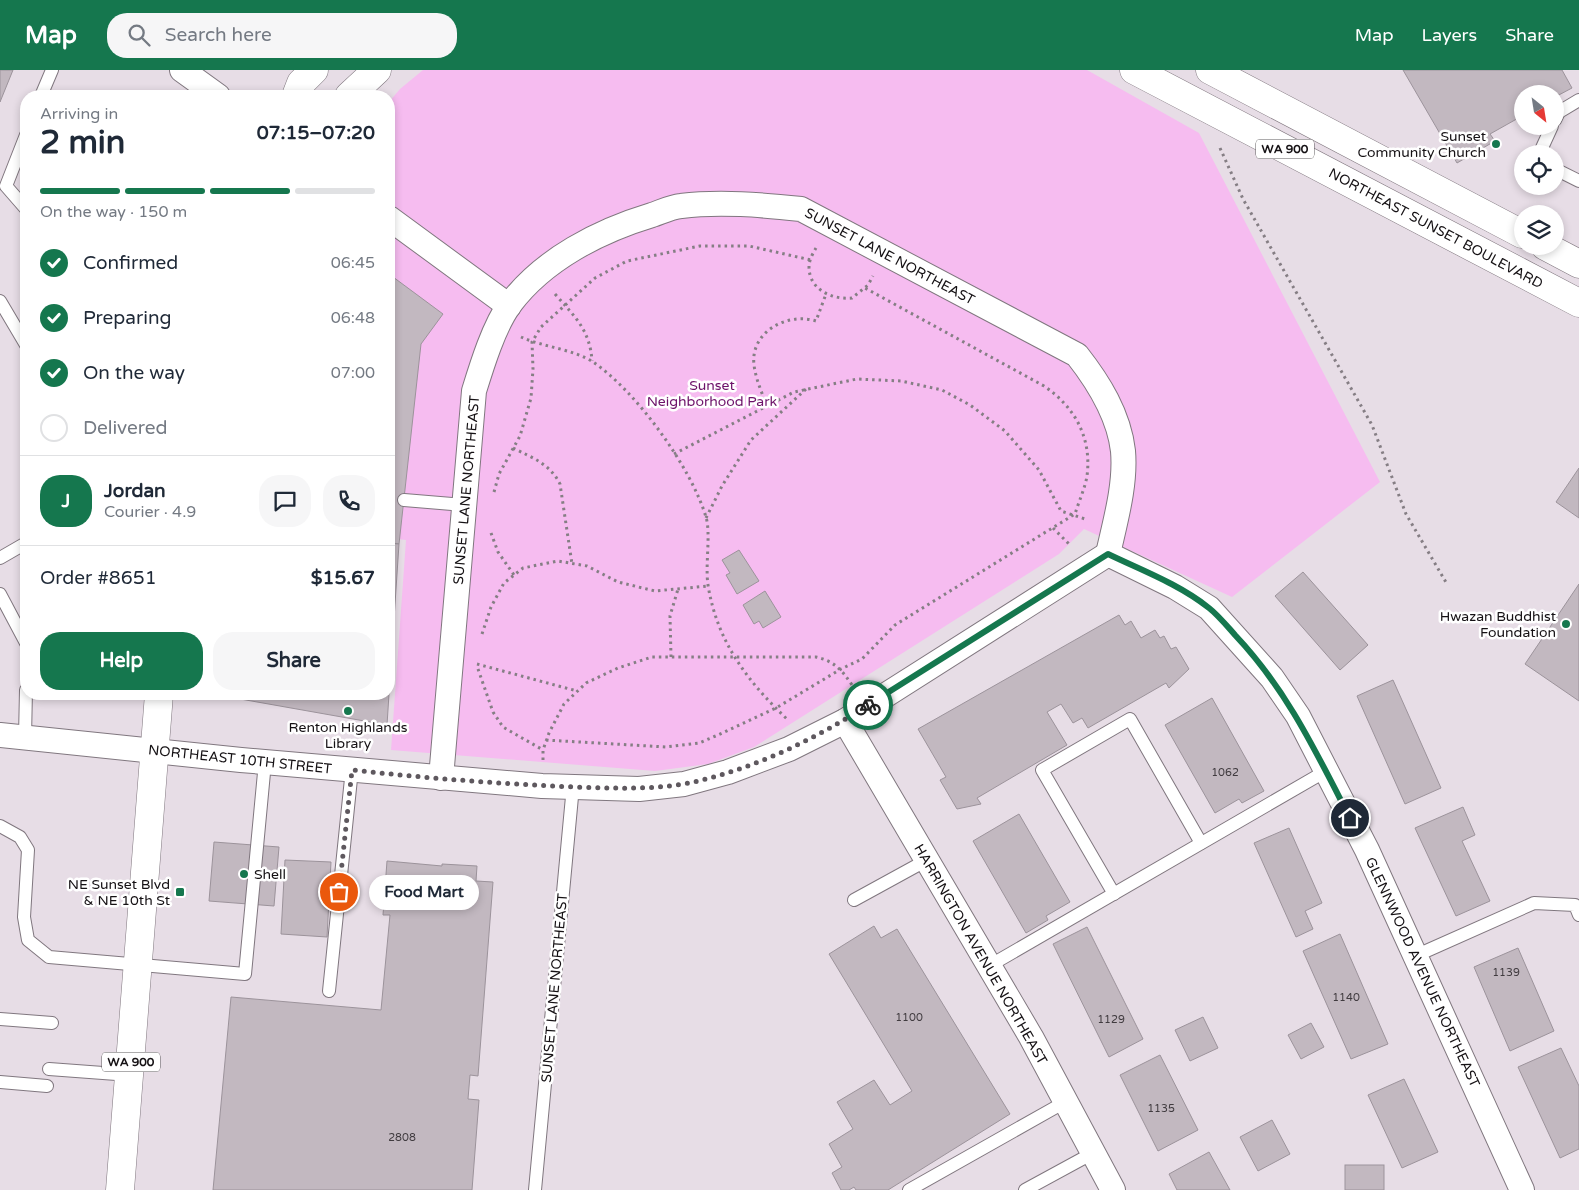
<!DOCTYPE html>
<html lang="en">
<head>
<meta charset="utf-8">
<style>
	:root { --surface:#fff; --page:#f6f6f7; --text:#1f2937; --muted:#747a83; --line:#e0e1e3; --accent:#15774e }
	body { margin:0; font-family:"Varela Round",sans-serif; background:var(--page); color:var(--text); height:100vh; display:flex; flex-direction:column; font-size:19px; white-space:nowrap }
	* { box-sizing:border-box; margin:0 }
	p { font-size:16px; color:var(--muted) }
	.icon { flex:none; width:28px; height:28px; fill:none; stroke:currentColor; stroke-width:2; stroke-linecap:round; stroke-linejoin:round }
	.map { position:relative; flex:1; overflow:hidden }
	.sheet { position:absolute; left:20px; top:20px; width:375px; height:610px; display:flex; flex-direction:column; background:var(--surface); border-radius:20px; box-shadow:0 2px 8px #0003 }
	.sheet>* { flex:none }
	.needle { width:32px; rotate:150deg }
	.tools { position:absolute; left:1514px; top:15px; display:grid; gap:10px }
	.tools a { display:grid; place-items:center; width:50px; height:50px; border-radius:50%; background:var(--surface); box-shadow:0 2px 8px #0003; font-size:25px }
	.pin { position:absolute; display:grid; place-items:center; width:42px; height:42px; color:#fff; margin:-21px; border:2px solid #fff; border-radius:50%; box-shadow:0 1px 5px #0007 }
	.courier { position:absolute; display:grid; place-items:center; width:50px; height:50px; margin:-25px; border:4px solid #15774e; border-radius:50%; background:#fff; color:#222; box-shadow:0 1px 6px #0007 }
	.bubble { position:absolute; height:35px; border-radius:18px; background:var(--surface); box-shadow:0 2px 8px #0003; font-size:16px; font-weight:800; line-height:35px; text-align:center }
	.overview em { font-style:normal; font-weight:800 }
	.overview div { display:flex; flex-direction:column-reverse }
	.overview { display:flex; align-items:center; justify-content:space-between; height:85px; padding:0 20px }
	h1 { font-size:32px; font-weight:800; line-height:38px }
	.bar { display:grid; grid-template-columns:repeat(4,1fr); gap:8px 5px; align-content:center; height:60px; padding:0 20px }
	.bar i { height:6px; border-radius:4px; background:var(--line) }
	.bar .current { background:var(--accent) }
	.bar p { grid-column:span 4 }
	.line { display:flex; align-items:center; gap:12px; padding:0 20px; border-top:1px solid var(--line) }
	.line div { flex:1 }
	.round { display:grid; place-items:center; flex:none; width:52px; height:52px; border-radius:20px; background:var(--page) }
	ol { padding:0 20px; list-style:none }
	li { display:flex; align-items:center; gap:15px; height:55px }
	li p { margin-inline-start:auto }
	li .icon { padding:5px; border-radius:50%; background:var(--accent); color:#fff; stroke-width:4 }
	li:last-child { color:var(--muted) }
	li i { width:28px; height:28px; border:2px solid var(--line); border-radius:50% }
	.button { display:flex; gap:10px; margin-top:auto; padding:10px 20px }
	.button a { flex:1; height:58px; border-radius:20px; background:var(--accent); color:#fff; font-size:20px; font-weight:800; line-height:58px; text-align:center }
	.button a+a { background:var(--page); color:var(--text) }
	header { display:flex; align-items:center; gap:30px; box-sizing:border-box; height:70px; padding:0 25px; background:var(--accent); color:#fff }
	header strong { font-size:24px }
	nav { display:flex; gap:28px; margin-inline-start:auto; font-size:18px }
	.search { width:350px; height:45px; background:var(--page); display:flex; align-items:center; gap:12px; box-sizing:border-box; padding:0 18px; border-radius:20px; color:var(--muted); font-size:19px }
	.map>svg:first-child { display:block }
	.green { fill:#f6bcf0 }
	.building { fill:#c2b8c0; stroke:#9c939b }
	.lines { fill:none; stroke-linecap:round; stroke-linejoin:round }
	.lane-casing { stroke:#80777f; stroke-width:14 }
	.street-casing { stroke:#80777f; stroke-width:26 }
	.primary-casing { stroke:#80777f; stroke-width:29 }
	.path { stroke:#857e84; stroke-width:3; stroke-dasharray:2.5 4; stroke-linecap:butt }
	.lane { stroke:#fff; stroke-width:12 }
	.street { stroke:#fff; stroke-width:24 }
	.primary { stroke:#fff; stroke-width:28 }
	.done { stroke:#5e585e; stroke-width:5; stroke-dasharray:0 9 }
	.route { stroke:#15774e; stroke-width:6 }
	.poi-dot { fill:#15774e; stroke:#fff; stroke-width:2 }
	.labels { text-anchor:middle; stroke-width:5; stroke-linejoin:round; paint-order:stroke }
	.number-label { font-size:11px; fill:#403b3f }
	.shield { fill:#fff; stroke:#5b585a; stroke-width:1 }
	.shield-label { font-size:12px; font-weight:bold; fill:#151114 }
	.poi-label { font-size:14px; fill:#151114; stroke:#fff; text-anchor:end }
	.street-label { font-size:14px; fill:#151114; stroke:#fff }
	.park-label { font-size:14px; fill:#6d1269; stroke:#fff }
</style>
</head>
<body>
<header>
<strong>Map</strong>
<div class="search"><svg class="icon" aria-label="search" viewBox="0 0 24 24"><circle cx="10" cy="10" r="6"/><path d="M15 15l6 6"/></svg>Search here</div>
<nav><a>Map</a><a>Layers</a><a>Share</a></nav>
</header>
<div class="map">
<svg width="1579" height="1120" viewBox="0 0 1579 1120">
	<rect width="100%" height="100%" fill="#e7dde6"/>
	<polygon class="green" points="423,0 1087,0 1199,63 1380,412 1232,527 1084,459 1059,484 754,677 708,694 655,701 391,680 406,470 389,468 389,32 400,19"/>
	<g class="building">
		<polygon points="0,0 13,0 0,32"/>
		<polygon points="1403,0 1562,0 1572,18 1555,27 1555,24 1522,24 1522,46 1490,64 1495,71 1457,93"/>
		<polygon points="389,204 443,244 421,274 399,474 389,473"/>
		<polygon points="1579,398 1579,448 1556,432"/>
		<polygon points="389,473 399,474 389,624"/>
		<polygon points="739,480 759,511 737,524 726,505 730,503 722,490"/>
		<polygon points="1303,502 1368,575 1340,600 1275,526"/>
		<polygon points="1579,514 1579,631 1525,594"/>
		<polygon points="765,521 781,547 763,558 759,551 754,554 743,535"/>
		<polygon points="1119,545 1125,555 1131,551 1141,568 1155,560 1160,568 1164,566 1171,579 1176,577 1189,599 1169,618 1166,613 1088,658 1082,648 1073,653 1061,634 1047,642 1067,675 977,728 981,734 957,739 940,710 946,707 918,659"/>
		<polygon points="1393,610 1441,718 1405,734 1357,626"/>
		<polygon points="229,624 389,624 387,655 229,627"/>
		<polygon points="1212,628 1264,721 1242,733 1239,729 1215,743 1165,655"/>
		<polygon points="1463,737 1475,765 1462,771 1490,831 1456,846 1415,758"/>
		<polygon points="1019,744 1070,832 1046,846 1048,850 1026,863 973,771"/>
		<polygon points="1289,758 1322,833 1305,841 1313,859 1296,867 1254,773"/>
		<polygon points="214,772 279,777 274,836 209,831"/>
		<polygon points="285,790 331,792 327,867 281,864"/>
		<polygon points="387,791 442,796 442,794 477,796 476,811 493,812 478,1006 470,1005 468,1029 479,1030 472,1120 213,1120 231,927 381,940 390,845 383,845"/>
		<polygon points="874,856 881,868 897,859 1010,1044 888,1120 856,1120 854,1117 849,1120 841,1120 832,1103 842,1097 829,1074 853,1059 837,1032 874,1010 890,1035 912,1021 829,884"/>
		<polygon points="1087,857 1143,969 1109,987 1053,874"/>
		<polygon points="1340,864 1388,974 1351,989 1303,881"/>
		<polygon points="1518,878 1554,961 1510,981 1474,897"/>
		<polygon points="1203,947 1218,978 1190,991 1175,960"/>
		<polygon points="1311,953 1324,977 1301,989 1288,965"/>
		<polygon points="1561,978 1579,1016 1579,1079 1560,1088 1518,997"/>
		<polygon points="1160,985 1198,1060 1158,1081 1120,1005"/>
		<polygon points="1404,1009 1438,1082 1402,1098 1368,1025"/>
		<polygon points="1272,1050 1290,1084 1258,1101 1240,1067"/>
		<polygon points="1209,1082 1230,1120 1177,1120 1169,1104"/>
		<rect x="1345" y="1095" width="39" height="25"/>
	</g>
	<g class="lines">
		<defs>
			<g id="lane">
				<polyline points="41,26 52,0"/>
				<polyline points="1555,50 1559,42 1579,30"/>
				<polyline points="26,65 6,116 26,139"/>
				<polyline points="1541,84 1541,80 1552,56"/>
				<polyline points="1555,99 1579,111"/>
				<polyline points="0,231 26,275"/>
				<polyline points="404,430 464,435"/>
				<polyline points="0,488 26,473"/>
				<polyline points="0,524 26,573"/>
				<polyline points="25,667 26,620"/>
				<polyline points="0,756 20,767 28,780 24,847 28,870 49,887 245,904 265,692"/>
				<polyline points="1114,824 1042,700 1130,649 1201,773"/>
				<polyline points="854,830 927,790"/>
				<polyline points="1415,886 1534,833 1575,835 1579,845"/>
				<polyline points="989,896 1326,701"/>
				<polyline points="329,921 352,699"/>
				<polyline points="0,949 52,953"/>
				<polyline points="49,999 130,1005"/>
				<polyline points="0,1012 47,1016"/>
				<polyline points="535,1120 573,716"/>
				<polyline points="909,1120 1065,1032"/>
				<polyline points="1025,1120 1093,1083"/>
			</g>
			<g id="street">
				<polyline points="182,0 218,26"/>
				<polyline points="389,148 509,236"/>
				<polyline points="1108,484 1175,517 1209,538 1272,608 1298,646 1367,780 1522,1120"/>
				<polyline points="845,651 1031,967 1113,1120"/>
				<polyline points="0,665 241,690 542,716 639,719 684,714 728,702 789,679 845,651 1108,484"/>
				<path d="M 441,708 L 474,321 C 482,295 494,256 510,234 C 544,189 599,161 652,145 C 661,142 671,137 681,136 C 720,131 762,135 801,139 L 1077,285 C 1099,313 1119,345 1123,381 C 1126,415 1115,452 1108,484"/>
			</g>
			<g id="primary">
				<polyline points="1134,0 1579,233"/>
				<polyline points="1210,0 1522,164"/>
				<polyline points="296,26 301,13 314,0"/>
				<polyline points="349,26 377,0"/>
				<polyline points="1545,176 1579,194"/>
				<polyline points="120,1120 159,624"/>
			</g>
		</defs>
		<use href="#lane" class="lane-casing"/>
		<use href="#street" class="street-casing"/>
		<use href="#primary" class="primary-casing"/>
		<g class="path">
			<polyline points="1220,78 1243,129 1372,355 1406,444 1447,514"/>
			<path d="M 816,178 C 813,183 809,190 809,197 C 809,220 833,230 852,228 L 868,215 L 873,206"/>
			<path d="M 555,224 C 575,247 590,260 592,291"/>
			<path d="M 521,267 C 543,277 573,279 593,292 C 636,321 691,397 706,447 C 711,464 705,495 708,515 C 717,572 748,612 788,650"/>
			<path d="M 767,336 C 762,323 756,310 754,295 C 750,262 787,242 816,251 L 826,224"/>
			<path d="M 513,378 C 533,388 550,394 560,414 L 572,494"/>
			<polyline points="674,384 794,322 857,309 901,311 942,320 970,335 1005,361 1039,400 1061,441 1088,450"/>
			<polyline points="494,422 499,404 520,366 531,328 533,299 532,272 541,257 595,208 627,191 700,176 749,176 811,190"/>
			<polyline points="706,448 722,416 751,370 806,319"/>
			<polyline points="1053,458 1071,476"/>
			<polyline points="491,463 498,482 514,505"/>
			<polyline points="482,564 491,537 504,513 523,498 558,491 587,496 618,512 655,521 708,516"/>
			<polyline points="671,587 670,546 678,519"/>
			<polyline points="477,594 577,621"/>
			<polyline points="478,599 493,642 503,657 543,680"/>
			<path d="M 546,670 L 666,677 L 699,673 L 718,665 L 776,638 L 841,599 L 862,589 L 895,555 L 1075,444 C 1079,431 1085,418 1087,406 C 1092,368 1075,337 1044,316 L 865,218"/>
			<path d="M 543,690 L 543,680 L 549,663 L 564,634 L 586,613 L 618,598 L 652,587 L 816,587 C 834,591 842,600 852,615"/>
		</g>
		<use href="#lane" class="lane"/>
		<use href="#street" class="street"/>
		<use href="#primary" class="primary"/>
	</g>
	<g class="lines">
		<path class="done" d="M 339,822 L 352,700 C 426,708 500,714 575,717 C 612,718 647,720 684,714 C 750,701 812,671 868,635"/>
		<path class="route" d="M 868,635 L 1108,484 C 1141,500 1179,514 1209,538 C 1218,545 1227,556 1235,565 C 1287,620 1316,682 1350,748"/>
	</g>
	<g class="poi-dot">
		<circle cx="1496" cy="74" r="5"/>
		<circle cx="1566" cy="554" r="5"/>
		<circle cx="348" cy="641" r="5"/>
		<circle cx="244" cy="804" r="5"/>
		<rect x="175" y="817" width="10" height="10" rx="2.5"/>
	</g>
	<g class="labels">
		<g class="number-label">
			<text x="1225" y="706">1062</text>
			<text x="1506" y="906">1139</text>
			<text x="1346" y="931">1140</text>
			<text x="909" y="951">1100</text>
			<text x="1111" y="953">1129</text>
			<text x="1161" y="1042">1135</text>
			<text x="402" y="1071">2808</text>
		</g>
		<g class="shield">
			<rect x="1256" y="69.5" width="58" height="19" rx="4"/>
			<rect x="102" y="982.5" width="58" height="19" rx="4"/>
		</g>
		<g class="shield-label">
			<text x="1285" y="83">WA 900</text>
			<text x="131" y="996">WA 900</text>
		</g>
		<g class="poi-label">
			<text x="1486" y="71">Sunset<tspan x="1486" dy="16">Community Church</tspan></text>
			<text x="1556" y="551">Hwazan Buddhist<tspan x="1556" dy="16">Foundation</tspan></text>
			<text x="348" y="662" text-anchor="middle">Renton Highlands<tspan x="348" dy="16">Library</tspan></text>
			<text x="254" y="809" text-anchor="start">Shell</text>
			<text x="170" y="819">NE Sunset Blvd<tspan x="170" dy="16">&amp; NE 10th St</tspan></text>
		</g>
		<g class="street-label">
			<text transform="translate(1436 158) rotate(28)" y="5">NORTHEAST SUNSET BOULEVARD</text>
			<text transform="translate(890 186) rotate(28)" y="5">SUNSET LANE NORTHEAST</text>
			<text transform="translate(466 420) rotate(-85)" y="5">SUNSET LANE NORTHEAST</text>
			<text transform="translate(240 689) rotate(6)" y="5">NORTHEAST 10TH STREET</text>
			<text transform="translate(981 884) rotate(60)" y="5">HARRINGTON AVENUE NORTHEAST</text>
			<text transform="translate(1423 902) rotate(65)" y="5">GLENNWOOD AVENUE NORTHEAST</text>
			<text transform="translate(554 918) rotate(-85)" y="5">SUNSET LANE NORTHEAST</text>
		</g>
		<g class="park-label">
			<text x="712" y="320">Sunset<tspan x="712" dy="16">Neighborhood Park</tspan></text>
		</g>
	</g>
</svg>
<div class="tools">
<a><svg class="needle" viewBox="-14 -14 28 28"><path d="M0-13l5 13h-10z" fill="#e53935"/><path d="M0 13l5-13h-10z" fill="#747a83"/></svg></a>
<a><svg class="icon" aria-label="locate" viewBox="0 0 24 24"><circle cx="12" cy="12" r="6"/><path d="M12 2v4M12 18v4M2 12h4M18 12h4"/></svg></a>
<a><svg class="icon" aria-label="layers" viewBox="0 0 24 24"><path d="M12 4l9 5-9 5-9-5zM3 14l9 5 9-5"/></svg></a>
</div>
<div class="pin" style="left:339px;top:822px;background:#ea580c"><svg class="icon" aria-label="bag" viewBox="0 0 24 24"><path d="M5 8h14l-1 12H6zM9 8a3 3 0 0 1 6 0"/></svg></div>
<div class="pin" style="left:1350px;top:748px;background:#1f2937"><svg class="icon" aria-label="home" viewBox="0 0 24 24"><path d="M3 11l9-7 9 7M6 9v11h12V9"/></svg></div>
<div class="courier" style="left:868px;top:635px"><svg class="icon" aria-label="bike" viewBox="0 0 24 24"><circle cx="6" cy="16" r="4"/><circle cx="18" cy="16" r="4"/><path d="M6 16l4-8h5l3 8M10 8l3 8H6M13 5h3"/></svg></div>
<div class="bubble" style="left:369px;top:805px;width:110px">Food Mart</div>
<section class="sheet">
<div class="overview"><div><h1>2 min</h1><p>Arriving in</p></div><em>07:15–07:20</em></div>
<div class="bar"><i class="current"></i><i class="current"></i><i class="current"></i><i></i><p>On the way · 150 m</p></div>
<ol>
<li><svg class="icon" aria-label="check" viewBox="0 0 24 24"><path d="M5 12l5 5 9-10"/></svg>Confirmed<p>06:45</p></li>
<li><svg class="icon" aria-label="check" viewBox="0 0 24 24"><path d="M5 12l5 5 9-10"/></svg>Preparing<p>06:48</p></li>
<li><svg class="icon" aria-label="check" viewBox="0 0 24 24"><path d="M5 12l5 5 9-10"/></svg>On the way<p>07:00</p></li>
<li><i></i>Delivered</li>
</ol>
<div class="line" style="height:90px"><b class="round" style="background:var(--accent);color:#fff">J</b><div><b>Jordan</b><p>Courier · 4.9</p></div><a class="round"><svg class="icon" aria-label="chat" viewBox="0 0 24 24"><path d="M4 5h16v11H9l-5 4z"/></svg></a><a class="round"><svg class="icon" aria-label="phone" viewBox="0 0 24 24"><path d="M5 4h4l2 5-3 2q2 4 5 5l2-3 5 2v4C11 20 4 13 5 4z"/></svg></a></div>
<div class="line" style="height:65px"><div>Order #8651</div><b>$15.67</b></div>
<div class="button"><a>Help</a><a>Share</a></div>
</section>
</div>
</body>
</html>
